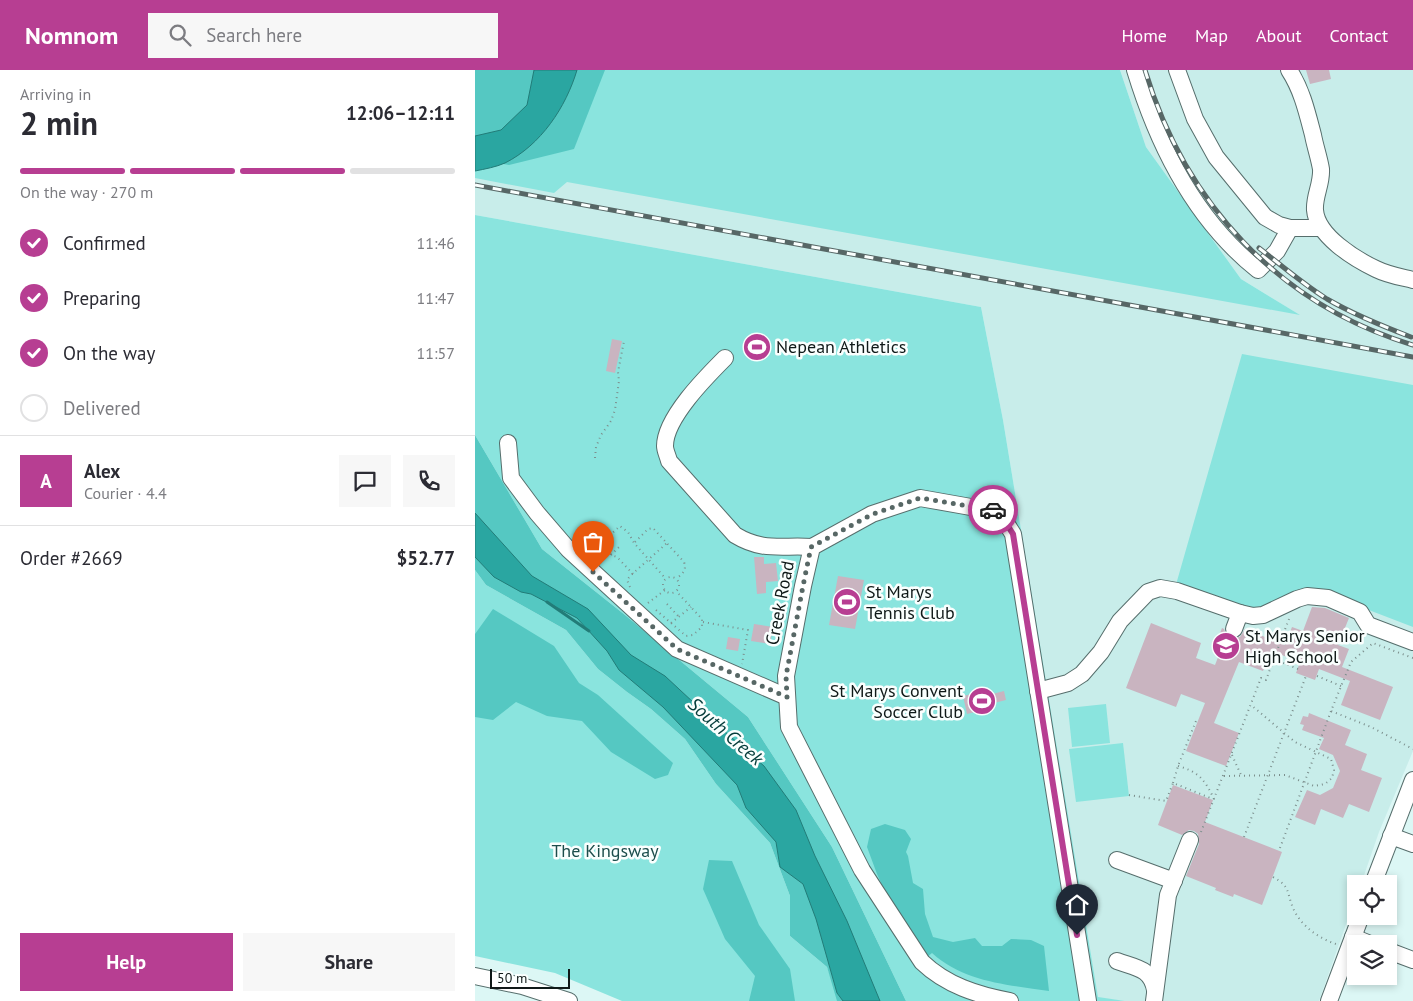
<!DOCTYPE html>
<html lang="en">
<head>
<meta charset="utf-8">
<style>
	:root { --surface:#fff; --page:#f7f7f7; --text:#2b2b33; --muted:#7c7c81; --line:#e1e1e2; --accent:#b73e92 }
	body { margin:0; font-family:"PT Sans",sans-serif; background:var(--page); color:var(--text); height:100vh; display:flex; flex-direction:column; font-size:19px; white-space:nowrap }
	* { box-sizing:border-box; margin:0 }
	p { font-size:16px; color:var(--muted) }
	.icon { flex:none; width:28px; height:28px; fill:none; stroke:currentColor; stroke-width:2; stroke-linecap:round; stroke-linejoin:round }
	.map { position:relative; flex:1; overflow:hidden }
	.drawer { display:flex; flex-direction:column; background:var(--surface); width:475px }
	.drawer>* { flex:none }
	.controls { position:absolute; left:872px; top:805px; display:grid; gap:10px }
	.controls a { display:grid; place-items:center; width:50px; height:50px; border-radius:0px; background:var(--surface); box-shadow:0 2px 8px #0003; font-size:25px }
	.scale { position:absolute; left:15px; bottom:12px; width:80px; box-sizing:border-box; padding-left:5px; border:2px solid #0f1918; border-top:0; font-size:14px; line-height:18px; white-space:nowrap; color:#0f1918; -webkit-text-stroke:4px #fafffe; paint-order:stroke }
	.pin { position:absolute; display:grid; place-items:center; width:42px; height:42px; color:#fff; margin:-51px -21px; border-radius:50% 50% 50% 0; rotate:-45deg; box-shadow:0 0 5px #0007 }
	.pin .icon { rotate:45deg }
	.courier { position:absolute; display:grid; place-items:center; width:50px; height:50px; margin:-25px; border:4px solid #b73e92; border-radius:50%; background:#fff; color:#222; box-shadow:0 1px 6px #0007 }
	.headline em { font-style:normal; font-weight:700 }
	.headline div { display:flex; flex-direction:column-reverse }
	.headline { display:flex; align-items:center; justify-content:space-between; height:85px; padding:0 20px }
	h1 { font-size:32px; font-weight:700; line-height:38px }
	.bar { display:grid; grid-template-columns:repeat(4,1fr); gap:8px 5px; align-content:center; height:60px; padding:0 20px }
	.bar i { height:6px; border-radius:4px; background:var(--line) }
	.bar .current { background:var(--accent) }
	.bar p { grid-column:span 4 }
	.line { display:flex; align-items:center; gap:12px; padding:0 20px; border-top:1px solid var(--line) }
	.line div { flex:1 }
	.round { display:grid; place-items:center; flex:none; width:52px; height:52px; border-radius:0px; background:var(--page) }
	ol { padding:0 20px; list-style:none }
	li { display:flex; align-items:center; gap:15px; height:55px }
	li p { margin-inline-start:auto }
	li .icon { padding:5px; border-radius:50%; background:var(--accent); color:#fff; stroke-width:4 }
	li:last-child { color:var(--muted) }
	li i { width:28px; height:28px; border:2px solid var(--line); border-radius:50% }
	.primary-button { display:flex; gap:10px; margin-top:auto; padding:10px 20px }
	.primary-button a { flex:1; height:58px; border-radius:0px; background:var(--accent); color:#fff; font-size:20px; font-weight:700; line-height:58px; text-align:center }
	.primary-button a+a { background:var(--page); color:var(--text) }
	header { display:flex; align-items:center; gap:30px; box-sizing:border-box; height:70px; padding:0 25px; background:var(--accent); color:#fff }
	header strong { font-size:24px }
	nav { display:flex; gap:28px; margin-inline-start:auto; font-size:18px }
	.search { width:350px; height:45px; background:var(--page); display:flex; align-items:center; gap:12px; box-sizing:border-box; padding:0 18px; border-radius:0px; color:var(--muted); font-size:19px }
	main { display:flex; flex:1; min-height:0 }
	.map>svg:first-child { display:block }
	.built { fill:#c8edea }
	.green { fill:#8ae4de }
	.forest { fill:#55c8c2 }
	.water { fill:#2aa6a1; stroke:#227c78 }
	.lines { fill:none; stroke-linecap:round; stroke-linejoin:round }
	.stream { stroke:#227c78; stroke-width:3 }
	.building { fill:#c9b4c0 }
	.minor-casing { stroke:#566e6c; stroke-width:18 }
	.path { stroke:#7c8f8d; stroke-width:2; stroke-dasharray:1 4; stroke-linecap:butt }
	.minor { stroke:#fff; stroke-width:16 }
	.rail-casing { stroke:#576766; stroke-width:5 }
	.rail { stroke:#fafffe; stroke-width:3; stroke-dasharray:9; stroke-linecap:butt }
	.done { stroke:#576765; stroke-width:5; stroke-dasharray:0 9 }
	.route { stroke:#b73e92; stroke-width:6 }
	.labels { text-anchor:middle; stroke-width:5; stroke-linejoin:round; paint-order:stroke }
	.poi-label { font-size:18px; fill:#0f1918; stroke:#fafffe; text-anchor:start }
	.street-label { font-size:18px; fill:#0f1918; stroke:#fafffe }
	.park-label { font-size:18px; fill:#1c4e4c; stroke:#fafffe }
	.water-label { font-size:19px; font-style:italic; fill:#053d3b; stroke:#fafffe }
</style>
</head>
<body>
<header>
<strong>Nomnom</strong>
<div class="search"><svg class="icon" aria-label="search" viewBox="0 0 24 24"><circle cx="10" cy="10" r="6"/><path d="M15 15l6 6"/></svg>Search here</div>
<nav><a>Home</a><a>Map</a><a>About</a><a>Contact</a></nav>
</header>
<main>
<section class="drawer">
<div class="headline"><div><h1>2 min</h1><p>Arriving in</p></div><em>12:06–12:11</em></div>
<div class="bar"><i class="current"></i><i class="current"></i><i class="current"></i><i></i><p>On the way · 270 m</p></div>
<ol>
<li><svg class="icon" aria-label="check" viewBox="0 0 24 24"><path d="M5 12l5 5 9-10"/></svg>Confirmed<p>11:46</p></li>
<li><svg class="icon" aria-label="check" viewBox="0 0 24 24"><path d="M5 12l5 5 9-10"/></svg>Preparing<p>11:47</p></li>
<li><svg class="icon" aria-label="check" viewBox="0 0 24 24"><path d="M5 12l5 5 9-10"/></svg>On the way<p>11:57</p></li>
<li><i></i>Delivered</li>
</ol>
<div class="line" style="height:90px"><b class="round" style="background:var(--accent);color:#fff">A</b><div><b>Alex</b><p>Courier · 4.4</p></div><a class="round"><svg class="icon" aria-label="chat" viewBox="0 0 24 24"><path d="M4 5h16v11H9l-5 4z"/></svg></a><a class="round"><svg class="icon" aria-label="phone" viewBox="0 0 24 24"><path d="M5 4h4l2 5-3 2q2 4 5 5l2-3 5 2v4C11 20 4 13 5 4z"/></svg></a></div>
<div class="line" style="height:65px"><div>Order #2669</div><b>$52.77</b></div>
<div class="primary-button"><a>Help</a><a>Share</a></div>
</section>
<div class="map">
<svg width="938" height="931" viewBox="0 0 938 931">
	<rect width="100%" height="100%" fill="#dcf7f5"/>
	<polygon class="built" points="645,0 938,0 938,681 904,762 886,814 881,814 881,826 844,931 650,931 623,928 528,350 506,237 0,145 0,94 823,244 766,209 671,77"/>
	<g class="green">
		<polygon points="0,0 645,0 671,77 766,209 825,245 92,112 79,123 0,108"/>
		<polygon points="0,145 506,237 528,350 623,927 650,931 431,931 357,777 273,647 150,545 67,479 0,365"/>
		<polygon points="767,284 938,315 938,557 847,522 788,541 700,518"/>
		<polygon points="0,500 11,515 91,560 123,599 152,622 176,639 210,669 241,714 295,773 315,826 315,866 352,897 364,931 147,931 80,903 0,886"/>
		<polygon points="631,634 635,673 597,677 593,638"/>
		<polygon points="648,673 654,726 601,732 594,679"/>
	</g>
	<g class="forest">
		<polygon points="0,0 130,0 99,79 34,95 0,89"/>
		<polygon points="0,365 67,479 150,545 273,647 357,777 431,931 362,931 352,897 315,866 315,826 295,773 241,714 210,669 176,639 152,622 123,599 91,560 11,515 0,500"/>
		<polygon points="18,539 79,576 104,613 123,625 198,693 193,705 180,709 136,682 107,651 72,646 41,632 18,650 0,647 0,564"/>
		<path d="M 410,754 L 430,760 L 436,769 L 431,782 L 433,786 L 438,813 L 448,819 L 450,844 L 458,867 L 478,872 L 500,868 L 507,876 L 527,876 L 536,869 L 556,870 L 569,876 L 574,921 C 533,915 489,912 457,883 L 451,888 L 414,831 L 402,804 L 392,777 L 396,759 Z"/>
		<polygon points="234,790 257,791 284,855 315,899 320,931 274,931 280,906 250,869 228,819"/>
	</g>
	<g class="water">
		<path d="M 59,0 L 102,0 C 91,37 66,75 30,93 C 21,97 10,99 0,101 L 0,66 L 26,60 L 52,35 Z"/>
		<polygon points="0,443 57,506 113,539 156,585 190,606 248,660 289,696 321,740 340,786 372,851 405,931 368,931 362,923 341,849 328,814 305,797 301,772 271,738 262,715 188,637 144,600 132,581 102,548 56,524 46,522 19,507 0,487"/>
	</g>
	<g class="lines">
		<polyline class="stream" points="72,532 114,561"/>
	</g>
	<g class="building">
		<polygon points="831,0 854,0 856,9 835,14"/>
		<polygon points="285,265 295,276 279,289 269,277"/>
		<polygon points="137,269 147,271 140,303 131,301"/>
		<polygon points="279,487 289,487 289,494 301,493 303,511 291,512 291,523 282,524"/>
		<polygon points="363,506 389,510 380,559 354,555"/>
		<polygon points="837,537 850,538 874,548 863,575 874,579 867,597 918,617 905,650 866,635 875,611 844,599 840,610 821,603 825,592 796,581 788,601 764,592 739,653 764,663 751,696 711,681 730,633 706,624 701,637 651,618 676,553 726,573 721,588 740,595 747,577 741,574 747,558 749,559 752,566 756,568 765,567 770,559 810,575 817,557 828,561"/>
		<polygon points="279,554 298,557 295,574 276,571"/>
		<polygon points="253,567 265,569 263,581 251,579"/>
		<polygon points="529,621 531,630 519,633 520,637 492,644 488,626 505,622 506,627"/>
		<polygon points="834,643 876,660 870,675 892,684 886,700 907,708 894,742 874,734 868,748 846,739 840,755 820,747 832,720 845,725 858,718 865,701 858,685 844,679 849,668 827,660 829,655 825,654 828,646 833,647"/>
		<polygon points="698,715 738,730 730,752 807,782 787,835 759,824 758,827 740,820 741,818 711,806 724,774 723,764 719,761 714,760 707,765 683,755"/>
	</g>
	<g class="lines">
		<defs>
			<g id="minor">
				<path d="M 660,0 C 683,76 720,150 783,200 L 802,181 L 815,158"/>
				<polyline points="702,0 720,49 741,87 790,147 804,155 815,158 846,158"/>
				<path d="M 814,0 C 827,20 832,42 838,65 C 840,76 844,87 846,99 C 847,114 839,126 840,140 C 842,166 880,189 901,199 C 913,205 926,207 938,210"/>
				<path d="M 250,288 C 231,307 190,348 190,376 C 190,381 193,386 194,391 L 260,465 C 288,482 306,475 337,477"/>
				<polyline points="33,373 36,408 62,443 93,479 202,579 312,627"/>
				<polyline points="759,559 765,543"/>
				<polyline points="563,621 593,613 607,604 626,582 645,551 673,522 685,518 702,521 765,543 778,546 788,545 822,529 832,526 853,528 885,542 893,555 938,572"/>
				<polyline points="916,766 938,774"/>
				<polyline points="642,790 699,811"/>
				<polyline points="898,814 938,710"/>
				<polyline points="878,867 895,874"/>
				<polyline points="914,881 938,890"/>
				<path d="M 642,891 C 661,898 676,898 680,920"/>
				<polyline points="0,906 47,916 94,931"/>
				<path d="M 535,931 C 502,925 471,915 447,892 L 387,800 L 314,657 L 311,606 L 328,516 L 337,477 L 397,444 L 445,428 L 524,442 L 538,464 L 613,931"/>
				<polyline points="679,931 693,825 715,770"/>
				<polyline points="854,931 886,846"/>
			</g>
		</defs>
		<use href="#minor" class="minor-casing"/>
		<g class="path">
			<polyline points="120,388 121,377 126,365 136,351 140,340 144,311 143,302 149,271"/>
			<path d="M 160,472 L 173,459 L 178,458 L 209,492 C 212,501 207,504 201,509"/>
			<polyline points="136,485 146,475"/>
			<polyline points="158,504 142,487 136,485 133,467 145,456 153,462 159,473 191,509"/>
			<circle cx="196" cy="515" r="8"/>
			<polyline points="155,517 152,510 155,506 192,473"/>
			<polyline points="173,533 190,520"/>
			<polyline points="192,534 204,547"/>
			<polyline points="181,540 211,566 218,565 227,557 227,549 201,521"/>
			<polyline points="228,552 273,560 267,594"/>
			<polyline points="196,553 216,537"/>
			<polyline points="938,588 898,573 876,592 856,641 896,657 938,679"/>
			<polyline points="799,589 823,599"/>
			<polyline points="842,606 866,616"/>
			<polyline points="757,685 766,705"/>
			<path d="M 703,696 C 724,702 730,710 739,729"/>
			<polyline points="749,706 810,705 839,716 850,714 857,708 859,700 856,689 820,672 776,635"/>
			<polyline points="698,713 703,696 721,651"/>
			<polyline points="654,725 691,731 698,713 738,729"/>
			<polyline points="726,762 786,608 791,610 814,549"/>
			<polyline points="769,767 831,606"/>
			<polyline points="805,778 856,641"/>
			<path d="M 798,807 C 816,817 811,821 818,838 C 826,856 843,868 861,874"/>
		</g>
		<use href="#minor" class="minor"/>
		<defs>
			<g id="rail">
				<path d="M 670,0 C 710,133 804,235 938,275"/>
				<polyline points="0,115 938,287"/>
				<path d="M 784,178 C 806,195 828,214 852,229 C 878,244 907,256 936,267"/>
			</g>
		</defs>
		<use href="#rail" class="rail-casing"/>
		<use href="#rail" class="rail"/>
	</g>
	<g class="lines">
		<polyline class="done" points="118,502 202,579 312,627 311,606 328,516 336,477 398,444 445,428 518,440"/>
		<polyline class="route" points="518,440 524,442 538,464 602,865"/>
	</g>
	<defs>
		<symbol id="stadium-disc" viewBox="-11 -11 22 22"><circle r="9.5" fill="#b73e92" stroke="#fafffe"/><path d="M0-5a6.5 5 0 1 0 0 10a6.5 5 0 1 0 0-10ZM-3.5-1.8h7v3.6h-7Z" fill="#fff"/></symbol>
		<symbol id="school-disc" viewBox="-11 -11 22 22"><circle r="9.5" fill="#b73e92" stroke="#fafffe"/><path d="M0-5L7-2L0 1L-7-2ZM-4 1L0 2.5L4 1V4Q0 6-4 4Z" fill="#fff"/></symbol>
	</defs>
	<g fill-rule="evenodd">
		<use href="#stadium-disc" x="266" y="261" width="32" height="32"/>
		<use href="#stadium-disc" x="356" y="516" width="32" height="32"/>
		<use href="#school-disc" x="735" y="560" width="32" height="32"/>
		<use href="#stadium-disc" x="491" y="615" width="32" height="32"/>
	</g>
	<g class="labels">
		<g class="poi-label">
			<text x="301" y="283">Nepean Athletics</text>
			<text x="391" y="528">St Marys<tspan x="391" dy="21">Tennis Club</tspan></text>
			<text x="770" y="572">St Marys Senior<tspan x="770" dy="21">High School</tspan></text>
			<text x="488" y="627" text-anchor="end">St Marys Convent<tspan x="488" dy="21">Soccer Club</tspan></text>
		</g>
		<g class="street-label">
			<text transform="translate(305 533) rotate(-79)" y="6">Creek Road</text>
		</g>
		<g class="park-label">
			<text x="130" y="787">The Kingsway</text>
		</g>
		<g class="water-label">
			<text transform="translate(251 661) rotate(41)" y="7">South Creek</text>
		</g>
	</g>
</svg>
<div class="controls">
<a><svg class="icon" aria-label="locate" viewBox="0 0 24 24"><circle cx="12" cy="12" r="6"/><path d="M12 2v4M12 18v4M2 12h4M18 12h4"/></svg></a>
<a><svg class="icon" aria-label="layers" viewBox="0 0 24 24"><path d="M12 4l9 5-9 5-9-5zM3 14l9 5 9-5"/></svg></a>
</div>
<div class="scale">50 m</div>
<div class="pin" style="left:118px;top:502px;background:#ea580c"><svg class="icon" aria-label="bag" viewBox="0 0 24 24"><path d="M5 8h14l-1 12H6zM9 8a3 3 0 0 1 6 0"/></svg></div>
<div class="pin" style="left:602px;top:865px;background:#1f2937"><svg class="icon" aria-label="home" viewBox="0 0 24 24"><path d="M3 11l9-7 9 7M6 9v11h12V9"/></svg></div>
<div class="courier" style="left:518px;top:440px"><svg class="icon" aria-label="car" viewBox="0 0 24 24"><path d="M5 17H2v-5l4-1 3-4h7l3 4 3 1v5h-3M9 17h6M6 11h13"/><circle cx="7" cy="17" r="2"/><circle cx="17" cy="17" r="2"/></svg></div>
</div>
</main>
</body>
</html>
